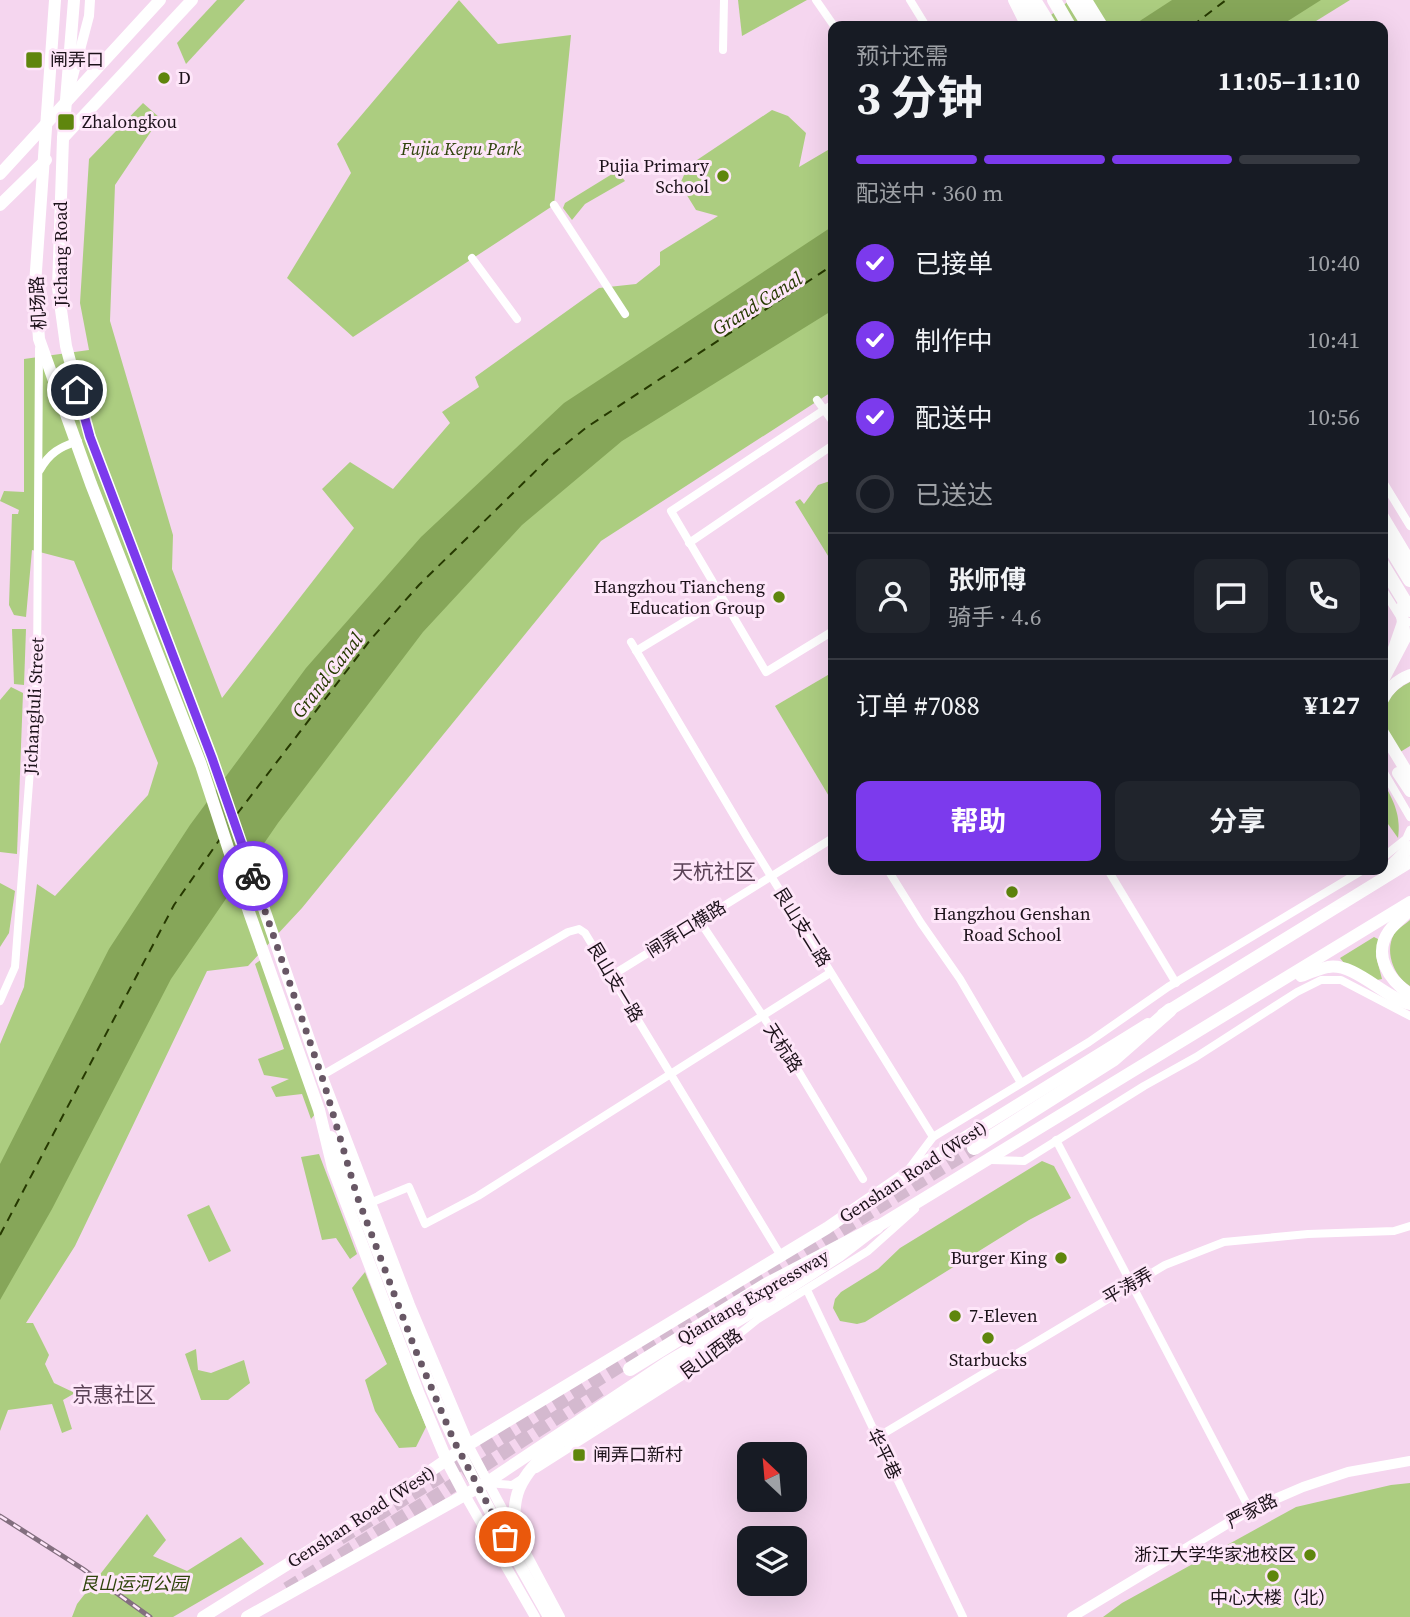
<!DOCTYPE html>
<html lang="zh">
<head>
<meta charset="utf-8">
<style>
	:root { --surface:#171b24; --page:#20242c; --text:#f1f3f6; --muted:#9ea1a6; --line:#363941; --accent:#7c3aed }
	body { margin:0; font-family:"Source Serif 4","Noto Sans SC",serif; background:var(--page); color:var(--text); height:100vh; display:flex; flex-direction:column; font-size:26px; white-space:nowrap }
	* { box-sizing:border-box; margin:0 }
	p { font-size:23px; color:var(--muted) }
	.icon { flex:none; width:38px; height:38px; fill:none; stroke:currentColor; stroke-width:2; stroke-linecap:round; stroke-linejoin:round }
	.map { position:relative; flex:1; overflow:hidden }
	.details { position:absolute; left:828px; top:21px; width:560px; height:854px; display:flex; flex-direction:column; background:var(--surface); border-radius:14px; box-shadow:0 7px 28px #0002 }
	.details>* { flex:none }
	.needle { width:46px; rotate:334deg }
	.tools { position:absolute; left:737px; top:1442px; display:grid; gap:14px }
	.tools a { display:grid; place-items:center; width:70px; height:70px; border-radius:14px; background:var(--surface); box-shadow:0 7px 28px #0002; font-size:35px }
	.pin { position:absolute; display:grid; place-items:center; width:60px; height:60px; color:#fff; margin:-30px; border:4px solid #fff; border-radius:50%; box-shadow:0 2px 7px #0007 }
	.courier { position:absolute; display:grid; place-items:center; width:70px; height:70px; margin:-35px; border:5px solid #7c3aed; border-radius:50%; background:#fff; color:#222; box-shadow:0 2px 9px #0007 }
	.overview em { font-style:normal; font-weight:700 }
	.overview div { display:flex; flex-direction:column-reverse }
	.overview { display:flex; align-items:center; justify-content:space-between; height:119px; padding:0 28px }
	h1 { font-size:46px; font-weight:700; line-height:52px }
	.bar { display:grid; grid-template-columns:repeat(4,1fr); gap:10px 7px; align-content:center; height:84px; padding:0 28px }
	.bar i { height:9px; border-radius:5px; background:var(--line) }
	.bar .current { background:var(--accent) }
	.bar p { grid-column:span 4 }
	.line { display:flex; align-items:center; gap:18px; padding:0 28px; border-top:2px solid var(--line) }
	.line div { flex:1 }
	.round { display:grid; place-items:center; flex:none; width:74px; height:74px; border-radius:14px; background:var(--page) }
	ol { padding:0 28px; list-style:none }
	li { display:flex; align-items:center; gap:21px; height:77px }
	li p { margin-inline-start:auto }
	li .icon { padding:7px; border-radius:50%; background:var(--accent); color:#fff; stroke-width:4 }
	li:last-child { color:var(--muted) }
	li i { width:38px; height:38px; border:4px solid var(--line); border-radius:50% }
	.action { display:flex; gap:14px; margin-top:auto; padding:14px 28px }
	.action a { flex:1; height:80px; border-radius:14px; background:var(--accent); color:#fff; font-size:28px; font-weight:700; line-height:80px; text-align:center }
	.action a+a { background:var(--page); color:var(--text) }
	.map>svg:first-child { display:block }
	.green { fill:#accd80 }
	.water { fill:#86a659 }
	.lines { fill:none; stroke-linecap:round; stroke-linejoin:round }
	.ferry { stroke:#263900; stroke-width:2; stroke-dasharray:9 7; stroke-linecap:butt }
	.trunk-tunnel { stroke:#d4b9cf; stroke-width:14; stroke-dasharray:14 7; stroke-linecap:butt }
	.minor { stroke:#fff; stroke-width:8 }
	.tertiary { stroke:#fff; stroke-width:10 }
	.secondary { stroke:#fff; stroke-width:10 }
	.primary { stroke:#fff; stroke-width:12 }
	.trunk { stroke:#fff; stroke-width:14 }
	.rail-casing { stroke:#836f7f; stroke-width:5 }
	.rail { stroke:#fee6f9; stroke-width:2.5; stroke-dasharray:8; stroke-linecap:butt }
	.done { stroke:#685765; stroke-width:7; stroke-dasharray:0 12.6 }
	.route { stroke:#7c3aed; stroke-width:9 }
	.poi-dot { fill:#5f860d; stroke:#fee6f9; stroke-width:2.5 }
	.labels { text-anchor:middle; stroke-width:6; stroke-linejoin:round; paint-order:stroke }
	.poi-label { font-size:18px; fill:#1c121a; stroke:#fee6f9; text-anchor:start }
	.park-label { font-size:18px; font-style:italic; fill:#2f440b; stroke:#fee6f9 }
	.street-label { font-size:18px; fill:#1c121a; stroke:#fee6f9 }
	.water-label { font-size:19px; font-style:italic; fill:#263900; stroke:#fee6f9 }
	.quarter-label { font-size:21px; fill:#5b4357; stroke:#fee6f9 }
</style>
</head>
<body>
<div class="map">
<svg width="1410" height="1617" viewBox="0 0 1410 1617">
	<rect width="100%" height="100%" fill="#f5d6ef"/>
	<g class="green">
		<polygon points="217,0 245,0 186,64 177,43"/>
		<polygon points="459,0 498,44 571,35 554,205 353,337 287,278 351,173 337,144"/>
		<polygon points="738,0 807,0 742,36"/>
		<polygon points="1070,0 1350,0 1308,26 1037,26"/>
		<polygon points="143,103 160,118 115,185 110,321 173,535 172,569 222,698 354,528 322,489 350,462 393,489 450,423 442,412 479,387 475,377 599,288 636,284 660,265 660,252 718,216 696,210 680,184 688,166 772,110 788,116 806,133 799,167 833,147 833,391 601,541 302,908 248,966 207,971 75,1246 26,1323 33,1323 49,1355 45,1364 54,1383 75,1393 63,1400 72,1429 62,1433 52,1404 8,1410 0,1431 0,1044 24,987 37,884 55,896 148,795 158,763 74,561 32,550 26,617 14,615 9,605 12,514 18,514 19,510 0,501 4,491 24,492 24,359 89,350 80,303 89,159"/>
		<polygon points="617,171 625,181 585,204 572,220 563,208 565,203"/>
		<polygon points="833,480 833,564 795,502 800,499 804,504 818,485"/>
		<polygon points="12,629 26,629 24,685 14,684"/>
		<polygon points="833,672 833,803 775,706"/>
		<path d="M 1410,682 L 1410,746 L 1397,754 C 1379,727 1376,699 1410,682 Z"/>
		<polygon points="11,687 23,693 17,854 0,852 0,700"/>
		<path d="M 1383,782 C 1394,801 1401,816 1398,838 L 1383,817 Z"/>
		<polygon points="0,883 15,891 9,933 0,947"/>
		<path d="M 1410,920 L 1410,986 C 1393,976 1383,949 1396,931 C 1400,927 1406,924 1410,920 Z"/>
		<polygon points="1374,937 1380,940 1376,956 1382,979 1377,980 1344,963 1340,958"/>
		<polygon points="262,959 316,1113 311,1119 302,1094 276,1097 271,1087 289,1079 264,1075 258,1059 284,1049 255,964"/>
		<polygon points="319,1154 357,1254 350,1259 336,1238 322,1240 301,1157"/>
		<polygon points="1042,1161 1054,1166 1071,1198 1029,1220 865,1322 857,1324 840,1321 833,1308 835,1299 841,1292 878,1269 900,1248"/>
		<polygon points="209,1205 231,1251 209,1262 187,1215"/>
		<polygon points="365,1272 426,1427 416,1447 399,1448 375,1411 365,1380 387,1364 352,1288"/>
		<polygon points="196,1349 198,1370 211,1373 244,1360 250,1383 228,1400 201,1400 185,1354"/>
		<polygon points="1410,1483 1410,1617 1103,1617 1122,1603 1296,1507 1391,1485"/>
		<polygon points="147,1514 166,1540 153,1556 187,1571 241,1537 264,1564 173,1617 72,1617 77,1604"/>
	</g>
	<g class="water">
		<polygon points="1172,0 1321,0 1280,26 1132,26"/>
		<polygon points="833,226 833,310 622,441 522,525 423,632 278,823 171,979 52,1209 0,1300 0,1164 109,949 190,825 306,668 421,537 564,403"/>
	</g>
	<g class="lines">
		<g class="ferry">
			<polyline points="1192,26 1226,0"/>
			<polyline points="237,814 371,639 419,585 552,455 587,427 833,265"/>
			<polyline points="0,1235 174,905 220,839"/>
		</g>
		<g class="trunk-tunnel">
			<polyline points="340,1538 974,1148"/>
			<polyline points="287,1589 441,1493 601,1389"/>
		</g>
		<g class="minor">
			<polyline points="816,0 834,26"/>
			<polyline points="910,0 926,26"/>
			<polyline points="723,50 724,0"/>
			<polyline points="554,205 625,314"/>
			<polyline points="472,258 517,319"/>
			<polyline points="817,400 833,422"/>
			<polyline points="833,404 671,511 766,672 833,631"/>
			<path d="M 40,470 C 49,453 60,447 78,441"/>
			<polyline points="1382,480 1410,526"/>
			<polyline points="689,543 833,445"/>
			<polyline points="1382,588 1402,620 1410,622"/>
			<polyline points="631,642 748,839 933,1137"/>
			<polyline points="636,651 722,599"/>
			<polyline points="1382,664 1392,648 1401,622"/>
			<polyline points="1382,769 1410,817"/>
			<polyline points="1382,858 1406,839 1410,830"/>
			<polyline points="888,870 921,923 960,979 1021,1083"/>
			<polyline points="1108,870 1176,983"/>
			<polyline points="699,920 790,1057 863,1179"/>
			<polyline points="611,976 833,838"/>
			<polyline points="0,1001 15,967 37,678 39,349"/>
			<polyline points="321,1076 568,932 579,929 585,933 781,1256"/>
			<polyline points="1056,1140 1250,1510"/>
			<polyline points="991,1160 1024,1161 1144,1086 1196,1057 1297,992 1321,980 1341,980 1410,1016"/>
			<polyline points="909,1169 933,1137 1089,1042 1168,987 1363,870"/>
			<polyline points="370,1203 409,1187 425,1224 478,1196 830,973"/>
			<polyline points="807,1290 963,1617"/>
			<polyline points="876,1438 1165,1265 1224,1242 1308,1234 1394,1231 1410,1226"/>
			<polyline points="536,1469 706,1361 758,1319 868,1251 915,1209"/>
			<polyline points="486,1483 512,1485 523,1478"/>
		</g>
		<polyline class="tertiary" points="1072,1617 1250,1510 1303,1487 1348,1472 1410,1461"/>
		<g class="secondary">
			<polyline points="71,84 89,16 90,0"/>
			<polyline points="468,1445 560,1617"/>
			<polyline points="465,1495 535,1617"/>
		</g>
		<g class="primary">
			<polyline points="55,0 35,285 39,339 91,484 201,765 249,912 319,1110 333,1168 418,1392 447,1461 465,1495"/>
			<polyline points="74,0 63,138 58,288 66,346 90,437 212,758 324,1083 409,1305 468,1445"/>
			<polyline points="1014,0 1027,26"/>
			<polyline points="1086,0 1102,26"/>
			<polyline points="63,138 192,0"/>
			<polyline points="0,174 160,0"/>
			<polyline points="0,205 46,160"/>
			<polyline points="1382,515 1410,562"/>
			<polyline points="1382,682 1405,638 1401,608"/>
			<path d="M 1382,701 C 1388,688 1397,680 1410,675"/>
			<polyline points="1382,731 1410,777"/>
			<polyline points="1398,773 1410,791"/>
			<polyline points="1388,869 1410,847"/>
			<path d="M 1410,910 C 1403,917 1395,923 1389,931 C 1372,955 1389,980 1410,994"/>
			<path d="M 1301,976 C 1309,973 1319,969 1328,967 C 1354,962 1385,998 1410,1004"/>
			<polyline points="1163,1014 1410,862"/>
			<path d="M 331,1137 C 370,1223 399,1313 436,1400 C 468,1475 509,1546 549,1617"/>
			<path d="M 516,1553 C 513,1501 510,1487 550,1449 L 703,1352 L 718,1339"/>
			<polyline points="203,1617 368,1514 468,1445 827,1228 904,1175 1148,1024"/>
			<polyline points="247,1617 486,1483 666,1363 747,1315 839,1256 877,1227 1410,902"/>
		</g>
		<g class="trunk">
			<polyline points="1020,0 1037,26"/>
			<polyline points="1034,0 1050,26"/>
			<polyline points="1054,0 1069,26"/>
			<polyline points="1073,0 1089,26"/>
			<polyline points="1382,534 1410,580"/>
			<polyline points="1382,564 1410,610"/>
			<polyline points="974,1148 1114,1059 1170,1010"/>
			<polyline points="630,1369 766,1285 877,1227"/>
		</g>
		<defs>
			<polyline id="rail" points="0,1516 83,1569 150,1617"/>
		</defs>
		<use href="#rail" class="rail-casing"/>
		<use href="#rail" class="rail"/>
	</g>
	<g class="lines">
		<polyline class="done" points="253,876 324,1083 357,1196 415,1349 454,1441 505,1537"/>
		<polyline class="route" points="77,390 90,437 212,758 253,876"/>
	</g>
	<g class="poi-dot">
		<rect x="25" y="51" width="18" height="18" rx="3.5"/>
		<circle cx="164" cy="78" r="7"/>
		<rect x="57" y="113" width="18" height="18" rx="3.5"/>
		<circle cx="723" cy="176" r="7"/>
		<circle cx="779" cy="597" r="7"/>
		<circle cx="1012" cy="892" r="7"/>
		<circle cx="1061" cy="1258" r="7"/>
		<circle cx="955" cy="1316" r="7"/>
		<circle cx="988" cy="1338" r="7"/>
		<rect x="572" y="1448" width="14" height="14" rx="3.5"/>
		<circle cx="1310" cy="1555" r="7"/>
		<circle cx="1273" cy="1576" r="7"/>
	</g>
	<g class="labels">
		<g class="poi-label">
			<text x="50" y="66">闸弄口</text>
			<text x="178" y="84">D</text>
			<text x="82" y="128">Zhalongkou</text>
			<text x="709" y="172" text-anchor="end">Pujia Primary<tspan x="709" dy="21">School</tspan></text>
			<text x="765" y="593" text-anchor="end">Hangzhou Tiancheng<tspan x="765" dy="21">Education Group</tspan></text>
			<text x="1012" y="920" text-anchor="middle">Hangzhou Genshan<tspan x="1012" dy="21">Road School</tspan></text>
			<text x="1047" y="1264" text-anchor="end">Burger King</text>
			<text x="969" y="1322">7-Eleven</text>
			<text x="988" y="1366" text-anchor="middle">Starbucks</text>
			<text x="593" y="1461">闸弄口新村</text>
			<text x="1296" y="1561" text-anchor="end">浙江大学华家池校区</text>
			<text x="1273" y="1604" text-anchor="middle">中心大楼（北）</text>
		</g>
		<g class="park-label">
			<text x="461" y="155">Fujia Kepu Park</text>
			<text x="134" y="1590">艮山运河公园</text>
		</g>
		<g class="street-label">
			<text transform="translate(61 254) rotate(-90)" y="6">Jichang Road</text>
			<text transform="translate(38 303) rotate(-93)" y="6">机场路</text>
			<text transform="translate(34 706) rotate(-87)" y="6">Jichangluli Street</text>
			<text transform="translate(802 927) rotate(58)" y="6">艮山支二路</text>
			<text transform="translate(686 929) rotate(-32)" y="6">闸弄口横路</text>
			<text transform="translate(615 982) rotate(59)" y="6">艮山支一路</text>
			<text transform="translate(783 1048) rotate(57)" y="6">天杭路</text>
			<text transform="translate(913 1172) rotate(-33)" y="6">Genshan Road (West)</text>
			<text transform="translate(1128 1286) rotate(-30)" y="6">平涛弄</text>
			<text transform="translate(753 1297) rotate(-30)" y="6">Qiantang Expressway</text>
			<text transform="translate(711 1354) rotate(-36)" y="6">艮山西路</text>
			<text transform="translate(884 1454) rotate(64)" y="6">华平巷</text>
			<text transform="translate(1252 1511) rotate(-27)" y="6">严家路</text>
			<text transform="translate(361 1517) rotate(-33)" y="6">Genshan Road (West)</text>
		</g>
		<g class="water-label">
			<text transform="translate(757 303) rotate(-32)" y="7">Grand Canal</text>
			<text transform="translate(327 675) rotate(-52)" y="7">Grand Canal</text>
		</g>
		<g class="quarter-label">
			<text x="714" y="879">天杭社区</text>
			<text x="114" y="1402">京惠社区</text>
		</g>
	</g>
</svg>
<div class="tools">
<a><svg class="needle" viewBox="-14 -14 28 28"><path d="M0-13l5 13h-10z" fill="#e53935"/><path d="M0 13l5-13h-10z" fill="#9ea1a6"/></svg></a>
<a><svg class="icon" aria-label="layers" viewBox="0 0 24 24"><path d="M12 4l9 5-9 5-9-5zM3 14l9 5 9-5"/></svg></a>
</div>
<div class="pin" style="left:505px;top:1537px;background:#ea580c"><svg class="icon" aria-label="bag" viewBox="0 0 24 24"><path d="M5 8h14l-1 12H6zM9 8a3 3 0 0 1 6 0"/></svg></div>
<div class="pin" style="left:77px;top:390px;background:#1f2937"><svg class="icon" aria-label="home" viewBox="0 0 24 24"><path d="M3 11l9-7 9 7M6 9v11h12V9"/></svg></div>
<div class="courier" style="left:253px;top:876px"><svg class="icon" aria-label="bike" viewBox="0 0 24 24"><circle cx="6" cy="16" r="4"/><circle cx="18" cy="16" r="4"/><path d="M6 16l4-8h5l3 8M10 8l3 8H6M13 5h3"/></svg></div>
<section class="details">
<div class="overview"><div><h1>3 分钟</h1><p>预计还需</p></div><em>11:05–11:10</em></div>
<div class="bar"><i class="current"></i><i class="current"></i><i class="current"></i><i></i><p>配送中 · 360 m</p></div>
<ol>
<li><svg class="icon" aria-label="check" viewBox="0 0 24 24"><path d="M5 12l5 5 9-10"/></svg>已接单<p>10:40</p></li>
<li><svg class="icon" aria-label="check" viewBox="0 0 24 24"><path d="M5 12l5 5 9-10"/></svg>制作中<p>10:41</p></li>
<li><svg class="icon" aria-label="check" viewBox="0 0 24 24"><path d="M5 12l5 5 9-10"/></svg>配送中<p>10:56</p></li>
<li><i></i>已送达</li>
</ol>
<div class="line" style="height:126px"><a class="round"><svg class="icon" aria-label="person" viewBox="0 0 24 24"><circle cx="12" cy="8" r="4"/><path d="M4 21q1-7 8-7t8 7"/></svg></a><div><b>张师傅</b><p>骑手 · 4.6</p></div><a class="round"><svg class="icon" aria-label="chat" viewBox="0 0 24 24"><path d="M4 5h16v11H9l-5 4z"/></svg></a><a class="round"><svg class="icon" aria-label="phone" viewBox="0 0 24 24"><path d="M5 4h4l2 5-3 2q2 4 5 5l2-3 5 2v4C11 20 4 13 5 4z"/></svg></a></div>
<div class="line" style="height:91px"><div>订单 #7088</div><b>¥127</b></div>
<div class="action"><a>帮助</a><a>分享</a></div>
</section>
</div>
</body>
</html>
